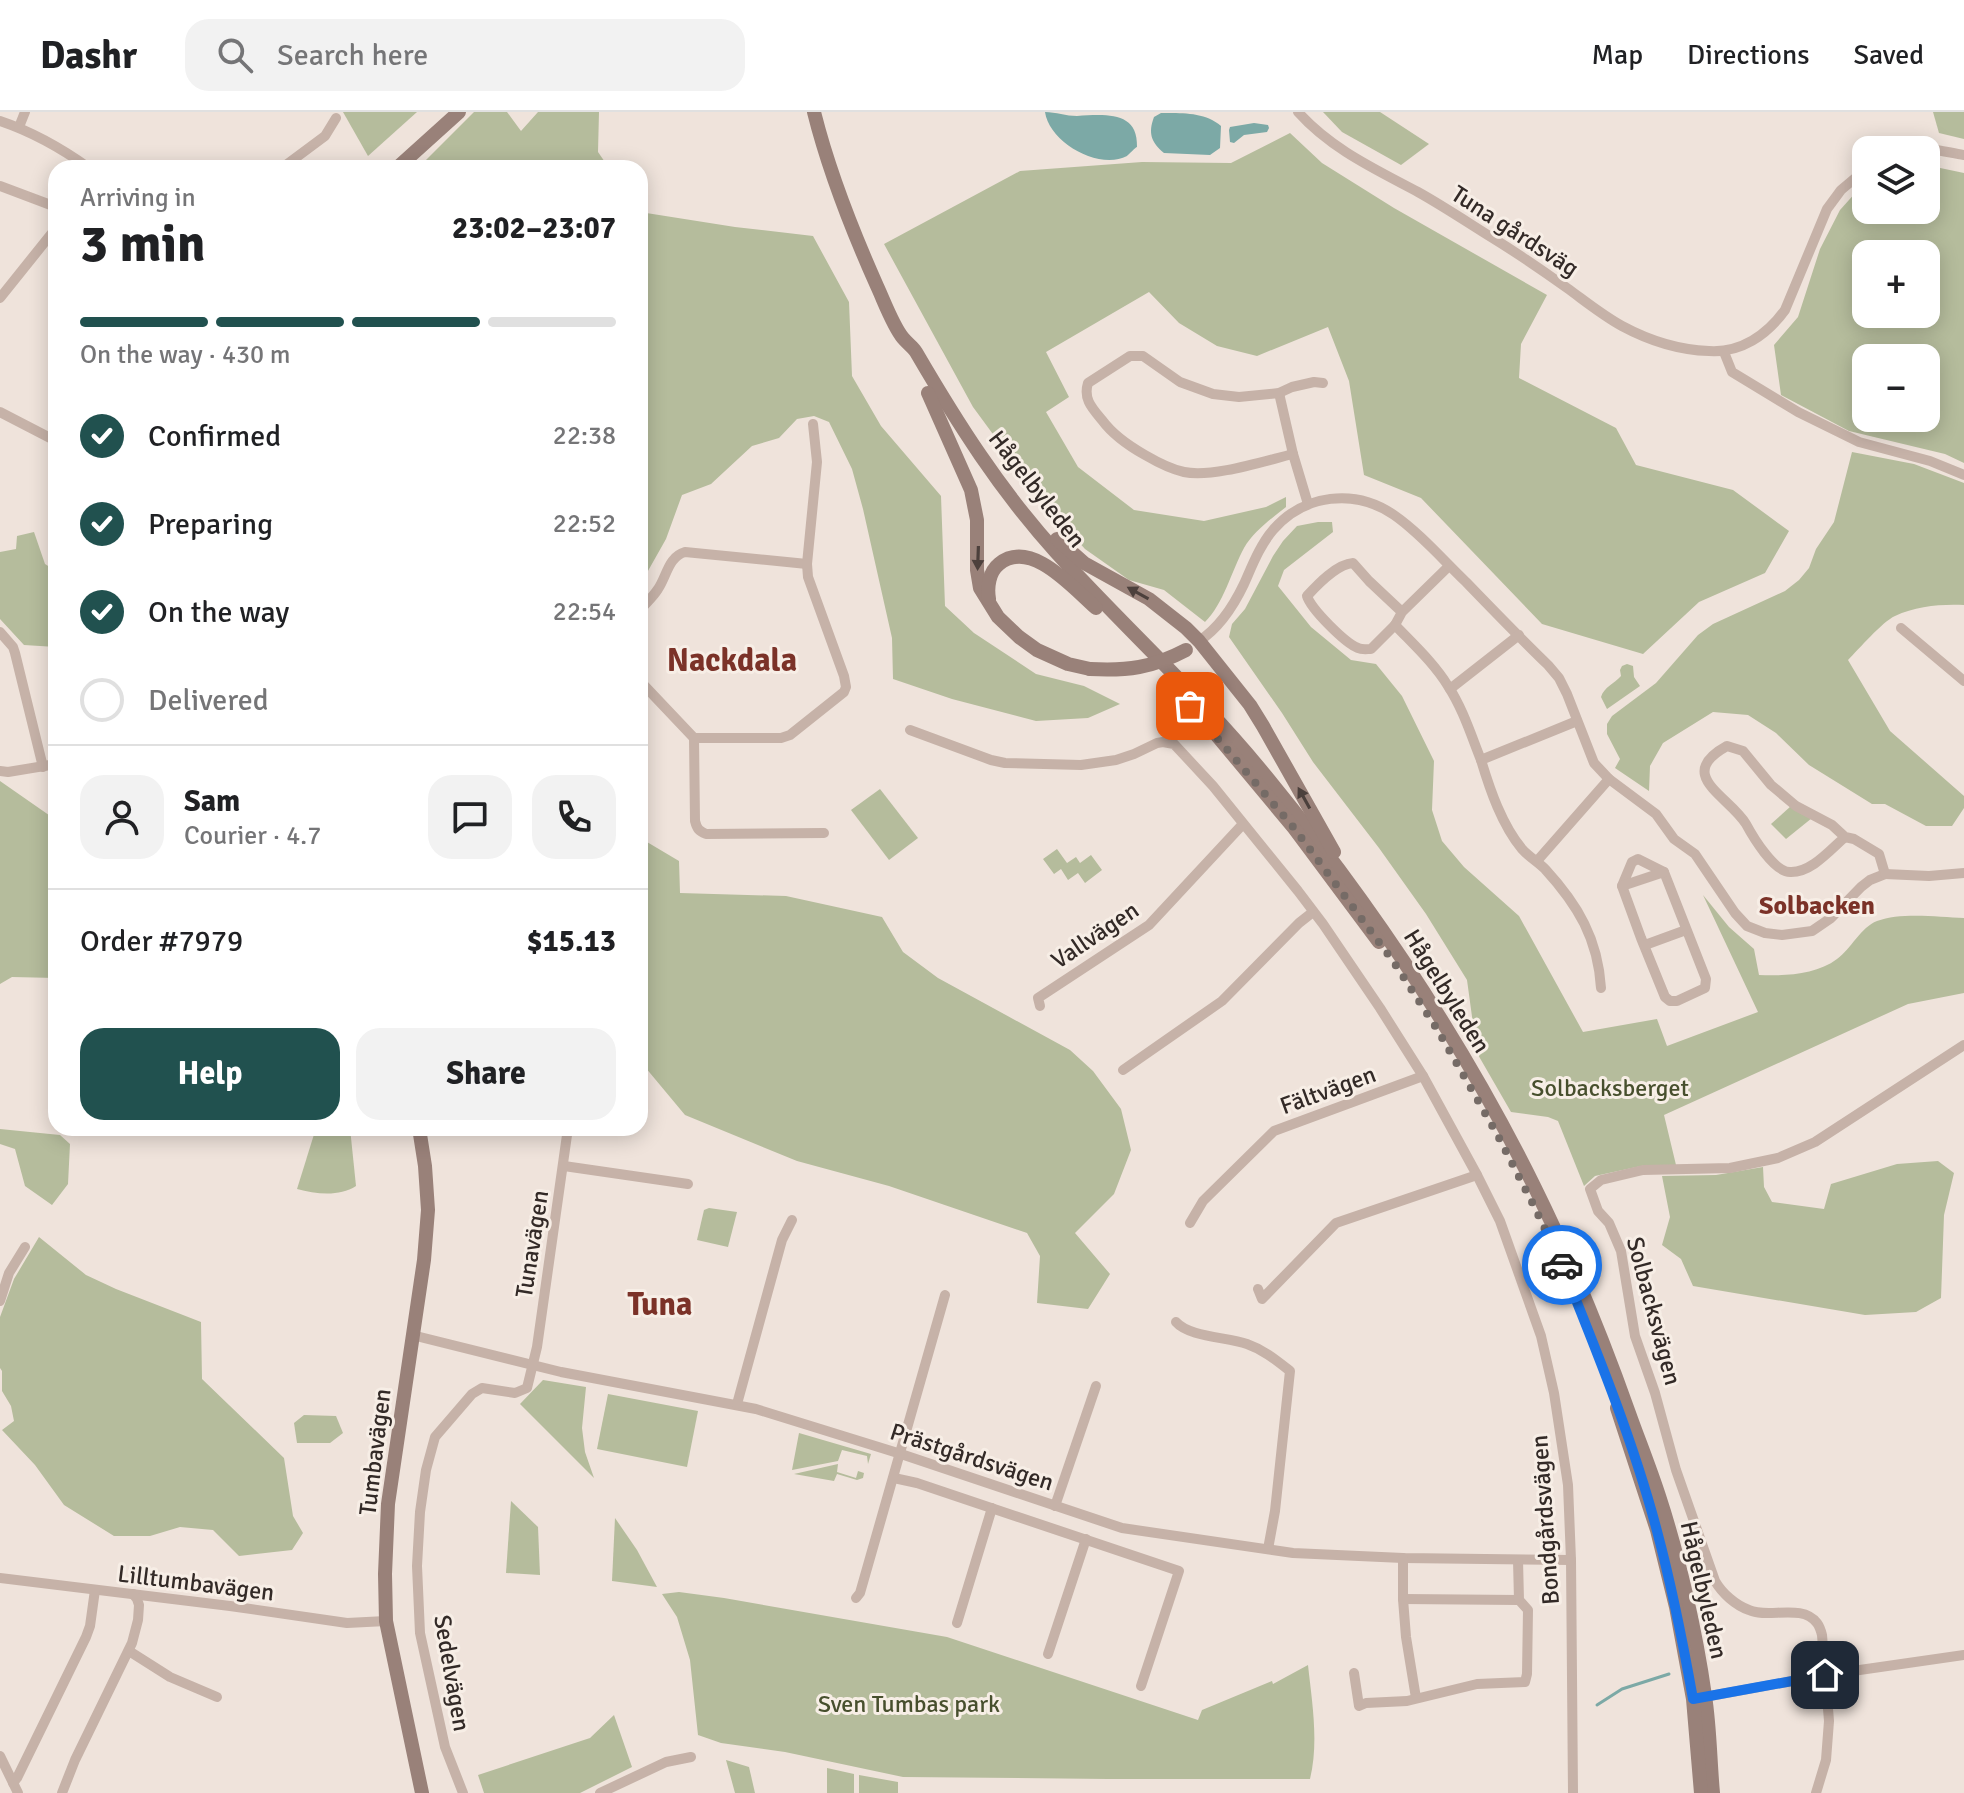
<!DOCTYPE html>
<html lang="en">
<head>
<meta charset="utf-8">
<style>
	:root { --surface:#fff; --page:#f2f2f2; --text:#202124; --muted:#757577; --line:#e0e0e0; --accent:#21514f }
	body { margin:0; font-family:Signika,sans-serif; background:var(--page); color:var(--text); height:100vh; display:flex; flex-direction:column; font-size:30px; white-space:nowrap }
	* { box-sizing:border-box; margin:0 }
	p { font-size:26px; color:var(--muted) }
	.icon { flex:none; width:44px; height:44px; fill:none; stroke:currentColor; stroke-width:2; stroke-linecap:round; stroke-linejoin:round }
	.map { position:relative; flex:1; overflow:hidden }
	.panel { position:absolute; left:48px; top:48px; width:600px; height:976px; display:flex; flex-direction:column; background:var(--surface); border-radius:24px; box-shadow:0 4px 20px #0003 }
	.panel>* { flex:none }
	.buttons { position:absolute; left:1852px; top:24px; display:grid; gap:16px }
	.buttons a { display:grid; place-items:center; width:88px; height:88px; border-radius:16px; background:var(--surface); box-shadow:0 4px 20px #0003; font-size:40px }
	.pin { position:absolute; display:grid; place-items:center; width:68px; height:68px; color:#fff; margin:-34px; border-radius:16px; box-shadow:0 4px 12px #0006 }
	.courier { position:absolute; display:grid; place-items:center; width:80px; height:80px; margin:-40px; border:6px solid #1a73e8; border-radius:50%; background:#fff; color:#222; box-shadow:0 2px 10px #0007 }
	.summary em { font-style:normal; font-weight:800 }
	.summary div { display:flex; flex-direction:column-reverse }
	.summary { display:flex; align-items:center; justify-content:space-between; height:136px; padding:0 32px }
	h1 { font-size:52px; font-weight:800; line-height:60px }
	.bar { display:grid; grid-template-columns:repeat(4,1fr); gap:12px 8px; align-content:center; height:96px; padding:0 32px }
	.bar i { height:10px; border-radius:6px; background:var(--line) }
	.bar .active { background:var(--accent) }
	.bar p { grid-column:span 4 }
	.line { display:flex; align-items:center; gap:20px; padding:0 32px; border-top:2px solid var(--line) }
	.line div { flex:1 }
	.round { display:grid; place-items:center; flex:none; width:84px; height:84px; border-radius:24px; background:var(--page) }
	ol { padding:0 32px; list-style:none }
	li { display:flex; align-items:center; gap:24px; height:88px }
	li p { margin-inline-start:auto }
	li .icon { padding:8px; border-radius:50%; background:var(--accent); color:#fff; stroke-width:4 }
	li:last-child { color:var(--muted) }
	li i { width:44px; height:44px; border:4px solid var(--line); border-radius:50% }
	.primary-button { display:flex; gap:16px; margin-top:auto; padding:16px 32px }
	.primary-button a { flex:1; height:92px; border-radius:24px; background:var(--accent); color:#fff; font-size:32px; font-weight:800; line-height:92px; text-align:center }
	.primary-button a+a { background:var(--page); color:var(--text) }
	header { display:flex; align-items:center; gap:48px; box-sizing:border-box; height:112px; padding:0 40px; background:var(--surface); border-bottom:2px solid var(--line) }
	header strong { font-size:38px }
	nav { display:flex; gap:44px; margin-inline-start:auto; font-size:28px }
	.search { width:560px; height:72px; background:var(--page); display:flex; align-items:center; gap:20px; box-sizing:border-box; padding:0 28px; border-radius:24px; color:var(--muted); font-size:30px }
	.map>svg:first-child { display:block }
	.green { fill:#b5bc9c; fill-rule:evenodd }
	.water { fill:#7ca9a6 }
	.lines { fill:none; stroke-linecap:round; stroke-linejoin:round }
	.stream { stroke:#7ca9a6; stroke-width:3 }
	.street { stroke:#c6b2a8; stroke-width:10 }
	.secondary { stroke:#998179; stroke-width:14 }
	.secondary-bridge { stroke:#998179; stroke-width:14 }
	.oneway { fill:#4c403c }
	.done { stroke:#756b66; stroke-width:8; stroke-dasharray:0 14.4 }
	.route { stroke:#1a73e8; stroke-width:10 }
	.labels { text-anchor:middle; stroke-width:6; stroke-linejoin:round; paint-order:stroke }
	.street-label { font-size:24px; fill:#332a27; stroke:#f7eee6 }
	.park-label { font-size:24px; fill:#474f2d; stroke:#f7eee6 }
	.neighbourhood-label { font-size:26px; font-weight:bold; fill:#7b3228; stroke:#f7eee6 }
	.district-label { font-size:32px; font-weight:bold; fill:#7b3228; stroke:#f7eee6 }
</style>
</head>
<body>
<header>
<strong>Dashr</strong>
<div class="search"><svg class="icon" aria-label="search" viewBox="0 0 24 24"><circle cx="10" cy="10" r="6"/><path d="M15 15l6 6"/></svg>Search here</div>
<nav><a>Map</a><a>Directions</a><a>Saved</a></nav>
</header>
<div class="map">
<svg width="1964" height="1681" viewBox="0 0 1964 1681">
	<rect width="100%" height="100%" fill="#efe3db"/>
	<g class="green">
		<polygon points="343,0 417,0 368,44"/>
		<polygon points="474,0 507,0 521,19 538,0 599,0 598,40 609,56 418,56"/>
		<polygon points="1323,0 1380,0 1429,32 1401,53 1342,20"/>
		<polygon points="1933,0 1964,0 1964,27 1939,21"/>
		<path d="M 1290,21 L 1322,51 L 1394,96 L 1547,183 L 1521,232 L 1519,266 L 1616,316 L 1636,353 L 1733,378 L 1789,419 L 1765,461 L 1699,490 L 1643,542 L 1542,512 L 1421,386 L 1364,363 L 1349,269 L 1328,215 L 1257,244 L 1217,234 L 1179,211 L 1149,180 L 1046,240 L 1069,285 L 1046,300 L 1078,355 L 1134,398 L 1204,409 L 1266,395 L 1286,385 L 1286,395 C 1271,407 1254,419 1244,436 C 1232,458 1223,493 1205,510 L 1164,478 L 1129,468 L 1085,437 L 1042,389 L 973,295 L 884,132 L 1020,59 L 1142,50 L 1231,51 Z"/>
		<path d="M 1926,53 L 1964,61 L 1964,351 L 1945,342 L 1849,319 L 1781,283 L 1774,233 L 1798,205 L 1820,137 L 1840,98 L 1866,69 L 1866,98 L 1926,98 ZM 1866,142 L 1926,142 L 1926,202 L 1866,202 ZM 1866,246 L 1926,246 L 1926,306 L 1866,306 Z"/>
		<polygon points="640,100 735,115 813,124 849,190 852,264 881,314 941,384 945,494 974,521 1036,562 1084,574 1120,592 1088,606 1036,609 952,587 893,567 892,526 863,397 852,357 829,310 814,304 797,307 779,326 752,334 711,372 682,383 666,427 644,466 640,467"/>
		<path d="M 1852,340 L 1914,352 L 1964,371 L 1964,493 C 1941,492 1916,494 1895,504 C 1882,510 1859,537 1848,548 L 1890,619 L 1964,684 L 1964,696 L 1952,714 L 1926,714 L 1885,692 L 1872,692 L 1809,653 L 1776,621 L 1748,603 L 1713,600 L 1663,631 L 1650,654 L 1649,679 L 1615,656 L 1620,647 L 1607,622 L 1607,612 L 1612,604 L 1656,571 L 1698,523 L 1713,512 L 1785,479 L 1799,468 L 1809,456 L 1816,437 L 1834,410 Z"/>
		<path d="M 1318,410 L 1332,410 L 1333,420 L 1284,458 L 1278,474 L 1311,515 L 1351,548 L 1376,552 L 1402,584 L 1434,649 L 1432,698 L 1442,729 L 1464,755 L 1519,804 L 1583,920 L 1657,907 L 1667,934 L 1758,900 L 1703,783 L 1729,815 L 1754,837 L 1759,863 C 1784,864 1816,863 1837,847 C 1851,837 1861,815 1877,809 C 1901,800 1938,805 1964,806 L 1964,881 L 1908,892 L 1664,1003 L 1676,1053 L 1646,1053 L 1595,1064 L 1584,1074 L 1558,1009 L 1548,1005 L 1511,1000 L 1477,941 L 1467,868 L 1426,802 L 1379,736 L 1313,650 L 1282,601 L 1229,525 L 1232,512 L 1245,497 L 1273,444 L 1283,429 L 1297,414 Z"/>
		<polygon points="34,420 45,452 56,459 56,535 24,533 0,507 0,440 16,437 17,424"/>
		<path d="M 1627,552 L 1633,554 L 1634,565 L 1640,574 L 1607,597 L 1601,585 C 1604,575 1614,572 1621,564 L 1620,558 L 1622,554 Z"/>
		<polygon points="640,656 646,658 647,730 679,749 680,781 786,784 882,805 903,840 938,866 1070,938 1093,959 1121,997 1131,1038 1114,1082 1075,1121 1110,1162 1088,1197 1037,1191 1040,1144 1027,1121 889,1074 797,1049 685,1003 640,949"/>
		<polygon points="0,669 56,708 56,866 12,865 0,872"/>
		<polygon points="880,677 918,726 889,748 851,698"/>
		<polygon points="1791,694 1812,706 1786,727 1771,712"/>
		<polygon points="1057,737 1067,751 1076,745 1080,751 1091,743 1102,758 1085,771 1078,761 1068,768 1061,757 1054,762 1043,747"/>
		<path d="M 316,1016 L 350,1016 L 356,1074 C 339,1085 316,1082 297,1077 Z"/>
		<polygon points="0,1017 60,1023 70,1032 68,1072 52,1093 25,1074 15,1037 0,1032"/>
		<polygon points="1938,1049 1954,1061 1944,1103 1941,1186 1916,1200 1865,1203 1693,1174 1681,1147 1662,1133 1670,1105 1662,1064 1716,1063 1763,1055 1764,1075 1772,1090 1824,1097 1831,1072 1897,1052"/>
		<polygon points="709,1096 737,1100 728,1135 697,1128 704,1098"/>
		<polygon points="39,1125 86,1163 116,1177 201,1210 202,1267 284,1346 293,1404 303,1421 292,1438 239,1444 213,1418 180,1415 150,1424 114,1424 64,1393 35,1353 2,1318 14,1309 11,1294 2,1279 2,1259 0,1256 0,1205 14,1167"/>
		<polygon points="543,1268 586,1275 582,1316 585,1340 594,1366 520,1292"/>
		<polygon points="608,1282 698,1299 687,1355 597,1337"/>
		<polygon points="304,1303 336,1304 343,1321 330,1331 297,1331 294,1311"/>
		<polygon points="799,1321 871,1342 868,1352 867,1344 842,1338 838,1349 792,1358"/>
		<polygon points="838,1352 837,1360 856,1366 858,1359 864,1361 863,1366 857,1368 837,1362 834,1369 794,1362"/>
		<polygon points="511,1389 538,1415 540,1463 506,1461"/>
		<polygon points="615,1406 637,1438 657,1475 612,1469"/>
		<path d="M 679,1480 L 724,1486 L 947,1525 L 1198,1608 L 1202,1598 L 1272,1569 L 1273,1572 L 1308,1553 C 1312,1590 1319,1630 1310,1667 L 1108,1667 L 903,1665 L 785,1640 L 721,1631 L 698,1623 L 690,1548 L 677,1505 L 662,1482 Z"/>
		<polygon points="614,1603 632,1655 580,1681 484,1681 478,1663 590,1626"/>
		<polygon points="726,1648 749,1655 755,1681 735,1681"/>
		<polygon points="827,1656 854,1662 854,1681 827,1681"/>
		<polygon points="859,1663 898,1670 898,1681 859,1681"/>
	</g>
	<g class="water">
		<path d="M 1045,0 C 1056,0 1066,4 1077,4 C 1108,2 1138,0 1137,35 C 1136,35 1128,43 1127,44 C 1099,59 1049,30 1045,0 Z"/>
		<path d="M 1161,1 C 1182,1 1205,0 1221,14 L 1220,36 L 1210,43 L 1164,41 C 1151,30 1148,21 1154,5 Z"/>
		<polygon points="1254,11 1268,13 1269,16 1267,20 1244,23 1234,31 1230,30 1229,18 1230,15"/>
	</g>
	<g class="lines">
		<polyline class="stream" points="1597,1593 1622,1577 1669,1562"/>
		<g class="street">
			<path d="M 1298,0 C 1331,37 1375,57 1418,80 C 1443,94 1467,110 1491,125 C 1517,141 1542,158 1567,176 C 1585,189 1602,203 1622,214 C 1648,228 1679,238 1709,239 C 1741,241 1767,223 1785,198 L 1827,97 L 1841,78 L 1866,57"/>
			<path d="M 0,9 C 33,20 61,36 89,56"/>
			<polyline points="19,15 25,0"/>
			<path d="M 1904,38 C 1923,33 1945,40 1964,43"/>
			<polyline points="282,56 325,24 336,6"/>
			<polyline points="0,74 56,95"/>
			<polyline points="0,186 56,116"/>
			<polyline points="1724,240 1732,260 1798,300 1859,330 1930,349 1964,363"/>
			<polyline points="1279,281 1293,342 1308,392"/>
			<polyline points="0,300 56,329"/>
			<path d="M 1293,342 C 1264,349 1212,366 1184,360 C 1170,357 1157,350 1145,343 C 1129,334 1113,323 1102,308 C 1092,296 1083,287 1088,271 L 1130,244 L 1143,244 L 1180,270 L 1213,282 L 1239,285 L 1279,281 L 1292,275 L 1314,270 L 1323,271"/>
			<path d="M 640,498 C 646,491 653,485 658,477 C 667,464 668,445 685,440 L 807,452"/>
			<path d="M 1402,500 L 1395,513 L 1371,537 C 1367,537 1362,538 1358,536 C 1345,531 1311,497 1307,484 C 1318,472 1337,452 1353,451 L 1369,469 L 1402,500 L 1449,454"/>
			<path d="M 1395,513 C 1413,532 1434,551 1448,574 C 1463,597 1471,623 1481,648"/>
			<polyline points="1901,516 1964,569"/>
			<polyline points="0,520 13,535 15,541 43,655"/>
			<path d="M 1199,529 C 1219,516 1234,493 1244,472 C 1252,454 1260,433 1273,418 C 1304,382 1355,376 1394,403 C 1420,421 1443,448 1466,470 C 1493,498 1520,526 1548,553 L 1559,566 L 1567,582 L 1594,651 L 1609,667 L 1656,702 L 1674,727 L 1695,742 L 1735,801 L 1747,814 L 1765,821 L 1782,823 L 1812,819 L 1831,806 L 1861,775 L 1870,768 L 1885,762 L 1879,742 L 1854,727 L 1845,725 C 1830,738 1811,761 1790,760 C 1774,760 1753,725 1746,712 C 1729,684 1674,663 1727,634 L 1743,639 L 1771,673 L 1796,694 L 1832,713 L 1845,725"/>
			<polyline points="640,569 694,626 781,626 790,623 844,580 846,575 844,564 808,465 807,452 817,350 813,312"/>
			<polyline points="1450,577 1519,523"/>
			<path d="M 1577,609 L 1481,648 C 1490,678 1502,713 1522,737 C 1528,744 1538,750 1545,757 C 1578,793 1598,827 1601,876"/>
			<polyline points="910,618 991,648 1005,651 1081,653 1116,648 1134,642 1157,631 1163,630 1174,632 1213,674 1298,779 1323,812 1380,896 1423,964 1477,1063 1500,1109 1541,1224 1554,1281 1568,1373 1571,1448 1573,1681"/>
			<path d="M 694,626 L 695,709 C 697,717 699,719 706,722 L 824,721"/>
			<polyline points="0,659 8,660 56,652"/>
			<polygon points="1638,747 1664,760 1706,867 1705,876 1677,889 1670,889 1665,885 1641,826 1622,774 1632,750"/>
			<polyline points="1537,749 1609,667"/>
			<polyline points="1885,762 1929,764 1964,761"/>
			<polyline points="1622,774 1664,760"/>
			<polyline points="1645,833 1686,818"/>
			<polyline points="1040,894 1038,886 1149,813 1243,712"/>
			<polyline points="1123,958 1222,889 1299,811 1313,800"/>
			<polyline points="564,1054 688,1072"/>
			<polyline points="1190,1111 1203,1089 1274,1019 1423,964"/>
			<polyline points="1258,1177 1262,1187 1336,1111 1477,1063"/>
			<polyline points="0,1189 9,1161 25,1135"/>
			<path d="M 1176,1210 C 1189,1225 1227,1225 1247,1232 C 1264,1238 1276,1248 1290,1259 L 1275,1399 L 1268,1437"/>
			<polyline points="412,1223 561,1260 756,1297 901,1342 1122,1416 1293,1441 1403,1446 1571,1448"/>
			<polyline points="737,1292 782,1128 792,1108"/>
			<polyline points="894,1366 917,1371 1179,1459 1141,1574"/>
			<polyline points="1055,1394 1096,1274"/>
			<polyline points="1403,1446 1403,1487 1406,1525 1416,1586"/>
			<polyline points="0,1466 230,1494 347,1511 386,1509"/>
			<polyline points="856,1486 860,1481 945,1183"/>
			<polyline points="1403,1487 1519,1488"/>
			<polyline points="957,1511 992,1396"/>
			<polyline points="129,1539 170,1565 217,1585"/>
			<polyline points="1048,1542 1086,1427"/>
			<polyline points="1354,1561 1359,1594 1366,1591 1407,1589 1477,1572 1525,1570 1527,1562 1528,1498 1519,1488 1518,1448"/>
			<polyline points="1699,1586 1825,1563 1964,1543"/>
			<polyline points="0,1644 18,1681"/>
			<polyline points="13,1671 17,1666 86,1525 90,1514 95,1478"/>
			<polyline points="62,1681 75,1648 132,1531 138,1508 139,1493 137,1487 133,1482"/>
			<polyline points="463,1681 445,1635 420,1521 417,1454 420,1400 426,1358 435,1325 472,1282 482,1276 515,1281 527,1276 537,1235 568,1016"/>
			<polyline points="600,1681 666,1650 691,1645"/>
			<path d="M 1816,1681 L 1826,1648 L 1829,1609 L 1822,1523 C 1821,1519 1820,1515 1817,1511 C 1802,1491 1768,1507 1749,1498 C 1735,1493 1722,1481 1715,1469 L 1676,1358 L 1655,1281 L 1635,1224 L 1621,1139 L 1609,1111 L 1598,1099 L 1590,1077 L 1601,1068 L 1643,1058 L 1730,1056 L 1778,1046 L 1815,1030 L 1964,933"/>
		</g>
		<g class="secondary">
			<path d="M 814,0 C 829,60 852,118 877,174 C 884,189 893,214 903,226 C 907,231 913,235 916,240 C 958,312 1000,378 1056,440 C 1126,517 1204,587 1269,668 C 1372,794 1463,930 1535,1076 C 1571,1149 1602,1225 1629,1301 C 1639,1329 1650,1356 1659,1384 C 1679,1445 1696,1520 1705,1584 C 1710,1616 1710,1649 1713,1681"/>
			<polyline points="397,56 459,0"/>
			<polyline points="928,281 971,378 977,408 977,458 980,476 998,505 1019,525 1037,538 1068,552 1090,557"/>
			<polyline points="1057,427 1084,451 1149,487 1186,516 1199,529 1250,593 1263,614 1334,740"/>
			<path d="M 989,487 C 987,475 989,460 999,452 C 1031,426 1073,476 1096,496"/>
			<polyline points="1209,614 1294,716 1379,830"/>
			<polyline points="419,1016 425,1054 428,1098 424,1148 388,1392 385,1462 386,1509 422,1681"/>
			<polyline points="1617,1296 1657,1418 1676,1495 1693,1587 1701,1681"/>
		</g>
		<path class="secondary-bridge" d="M 1090,557 C 1127,559 1152,556 1186,538"/>
	</g>
	<defs><path id="oneway-solid" d="M-6-.8H1V-3.2L6.5 0L1 3.2V.8H-6Z" transform="scale(2)"/></defs>
	<g class="oneway">
		<use href="#oneway-solid" transform="translate(978 446) rotate(92)"/>
		<use href="#oneway-solid" transform="translate(1138 481) rotate(-151)"/>
		<use href="#oneway-solid" transform="translate(1304 686) rotate(-119)"/>
	</g>
	<g class="lines">
		<polyline class="done" points="1190,594 1294,716 1393,849 1437,917 1497,1022 1534,1094 1562,1153"/>
		<path class="route" d="M 1562,1153 C 1597,1240 1633,1328 1657,1419 C 1672,1475 1683,1531 1693,1587 L 1825,1563"/>
	</g>
	<g class="labels">
		<g class="street-label">
			<text transform="translate(1515 119) rotate(33)" y="8">Tuna gårdsväg</text>
			<text transform="translate(1037 377) rotate(52)" y="8">Hågelbyleden</text>
			<text transform="translate(1095 823) rotate(-34)" y="8">Vallvägen</text>
			<text transform="translate(1447 879) rotate(58)" y="8">Hågelbyleden</text>
			<text transform="translate(1328 978) rotate(-20)" y="8">Fältvägen</text>
			<text transform="translate(532 1132) rotate(-81)" y="8">Tunavägen</text>
			<text transform="translate(1654 1199) rotate(75)" y="8">Solbacksvägen</text>
			<text transform="translate(375 1340) rotate(-83)" y="8">Tumbavägen</text>
			<text transform="translate(972 1345) rotate(18)" y="8">Prästgårdsvägen</text>
			<text transform="translate(1545 1408) rotate(-94)" y="8">Bondgårdsvägen</text>
			<text transform="translate(196 1471) rotate(7)" y="8">Lilltumbavägen</text>
			<text transform="translate(1704 1478) rotate(77)" y="8">Hågelbyleden</text>
			<text transform="translate(452 1561) rotate(80)" y="8">Sedelvägen</text>
		</g>
		<g class="park-label">
			<text x="1610" y="984">Solbacksberget</text>
			<text x="909" y="1600">Sven Tumbas park</text>
		</g>
		<g class="neighbourhood-label">
			<text x="1817" y="802">Solbacken</text>
		</g>
		<g class="district-label">
			<text x="732" y="559">Nackdala</text>
			<text x="660" y="1203">Tuna</text>
		</g>
	</g>
</svg>
<div class="buttons">
<a><svg class="icon" aria-label="layers" viewBox="0 0 24 24"><path d="M12 4l9 5-9 5-9-5zM3 14l9 5 9-5"/></svg></a>
<a>+</a>
<a>−</a>
</div>
<div class="pin" style="left:1190px;top:594px;background:#ea580c"><svg class="icon" aria-label="bag" viewBox="0 0 24 24"><path d="M5 8h14l-1 12H6zM9 8a3 3 0 0 1 6 0"/></svg></div>
<div class="pin" style="left:1825px;top:1563px;background:#1f2937"><svg class="icon" aria-label="home" viewBox="0 0 24 24"><path d="M3 11l9-7 9 7M6 9v11h12V9"/></svg></div>
<div class="courier" style="left:1562px;top:1153px"><svg class="icon" aria-label="car" viewBox="0 0 24 24"><path d="M5 17H2v-5l4-1 3-4h7l3 4 3 1v5h-3M9 17h6M6 11h13"/><circle cx="7" cy="17" r="2"/><circle cx="17" cy="17" r="2"/></svg></div>
<section class="panel">
<div class="summary"><div><h1>3 min</h1><p>Arriving in</p></div><em>23:02–23:07</em></div>
<div class="bar"><i class="active"></i><i class="active"></i><i class="active"></i><i></i><p>On the way · 430 m</p></div>
<ol>
<li><svg class="icon" aria-label="check" viewBox="0 0 24 24"><path d="M5 12l5 5 9-10"/></svg>Confirmed<p>22:38</p></li>
<li><svg class="icon" aria-label="check" viewBox="0 0 24 24"><path d="M5 12l5 5 9-10"/></svg>Preparing<p>22:52</p></li>
<li><svg class="icon" aria-label="check" viewBox="0 0 24 24"><path d="M5 12l5 5 9-10"/></svg>On the way<p>22:54</p></li>
<li><i></i>Delivered</li>
</ol>
<div class="line" style="height:144px"><a class="round"><svg class="icon" aria-label="person" viewBox="0 0 24 24"><circle cx="12" cy="8" r="4"/><path d="M4 21q1-7 8-7t8 7"/></svg></a><div><b>Sam</b><p>Courier · 4.7</p></div><a class="round"><svg class="icon" aria-label="chat" viewBox="0 0 24 24"><path d="M4 5h16v11H9l-5 4z"/></svg></a><a class="round"><svg class="icon" aria-label="phone" viewBox="0 0 24 24"><path d="M5 4h4l2 5-3 2q2 4 5 5l2-3 5 2v4C11 20 4 13 5 4z"/></svg></a></div>
<div class="line" style="height:104px"><div>Order #7979</div><b>$15.13</b></div>
<div class="primary-button"><a>Help</a><a>Share</a></div>
</section>
</div>
</body>
</html>
